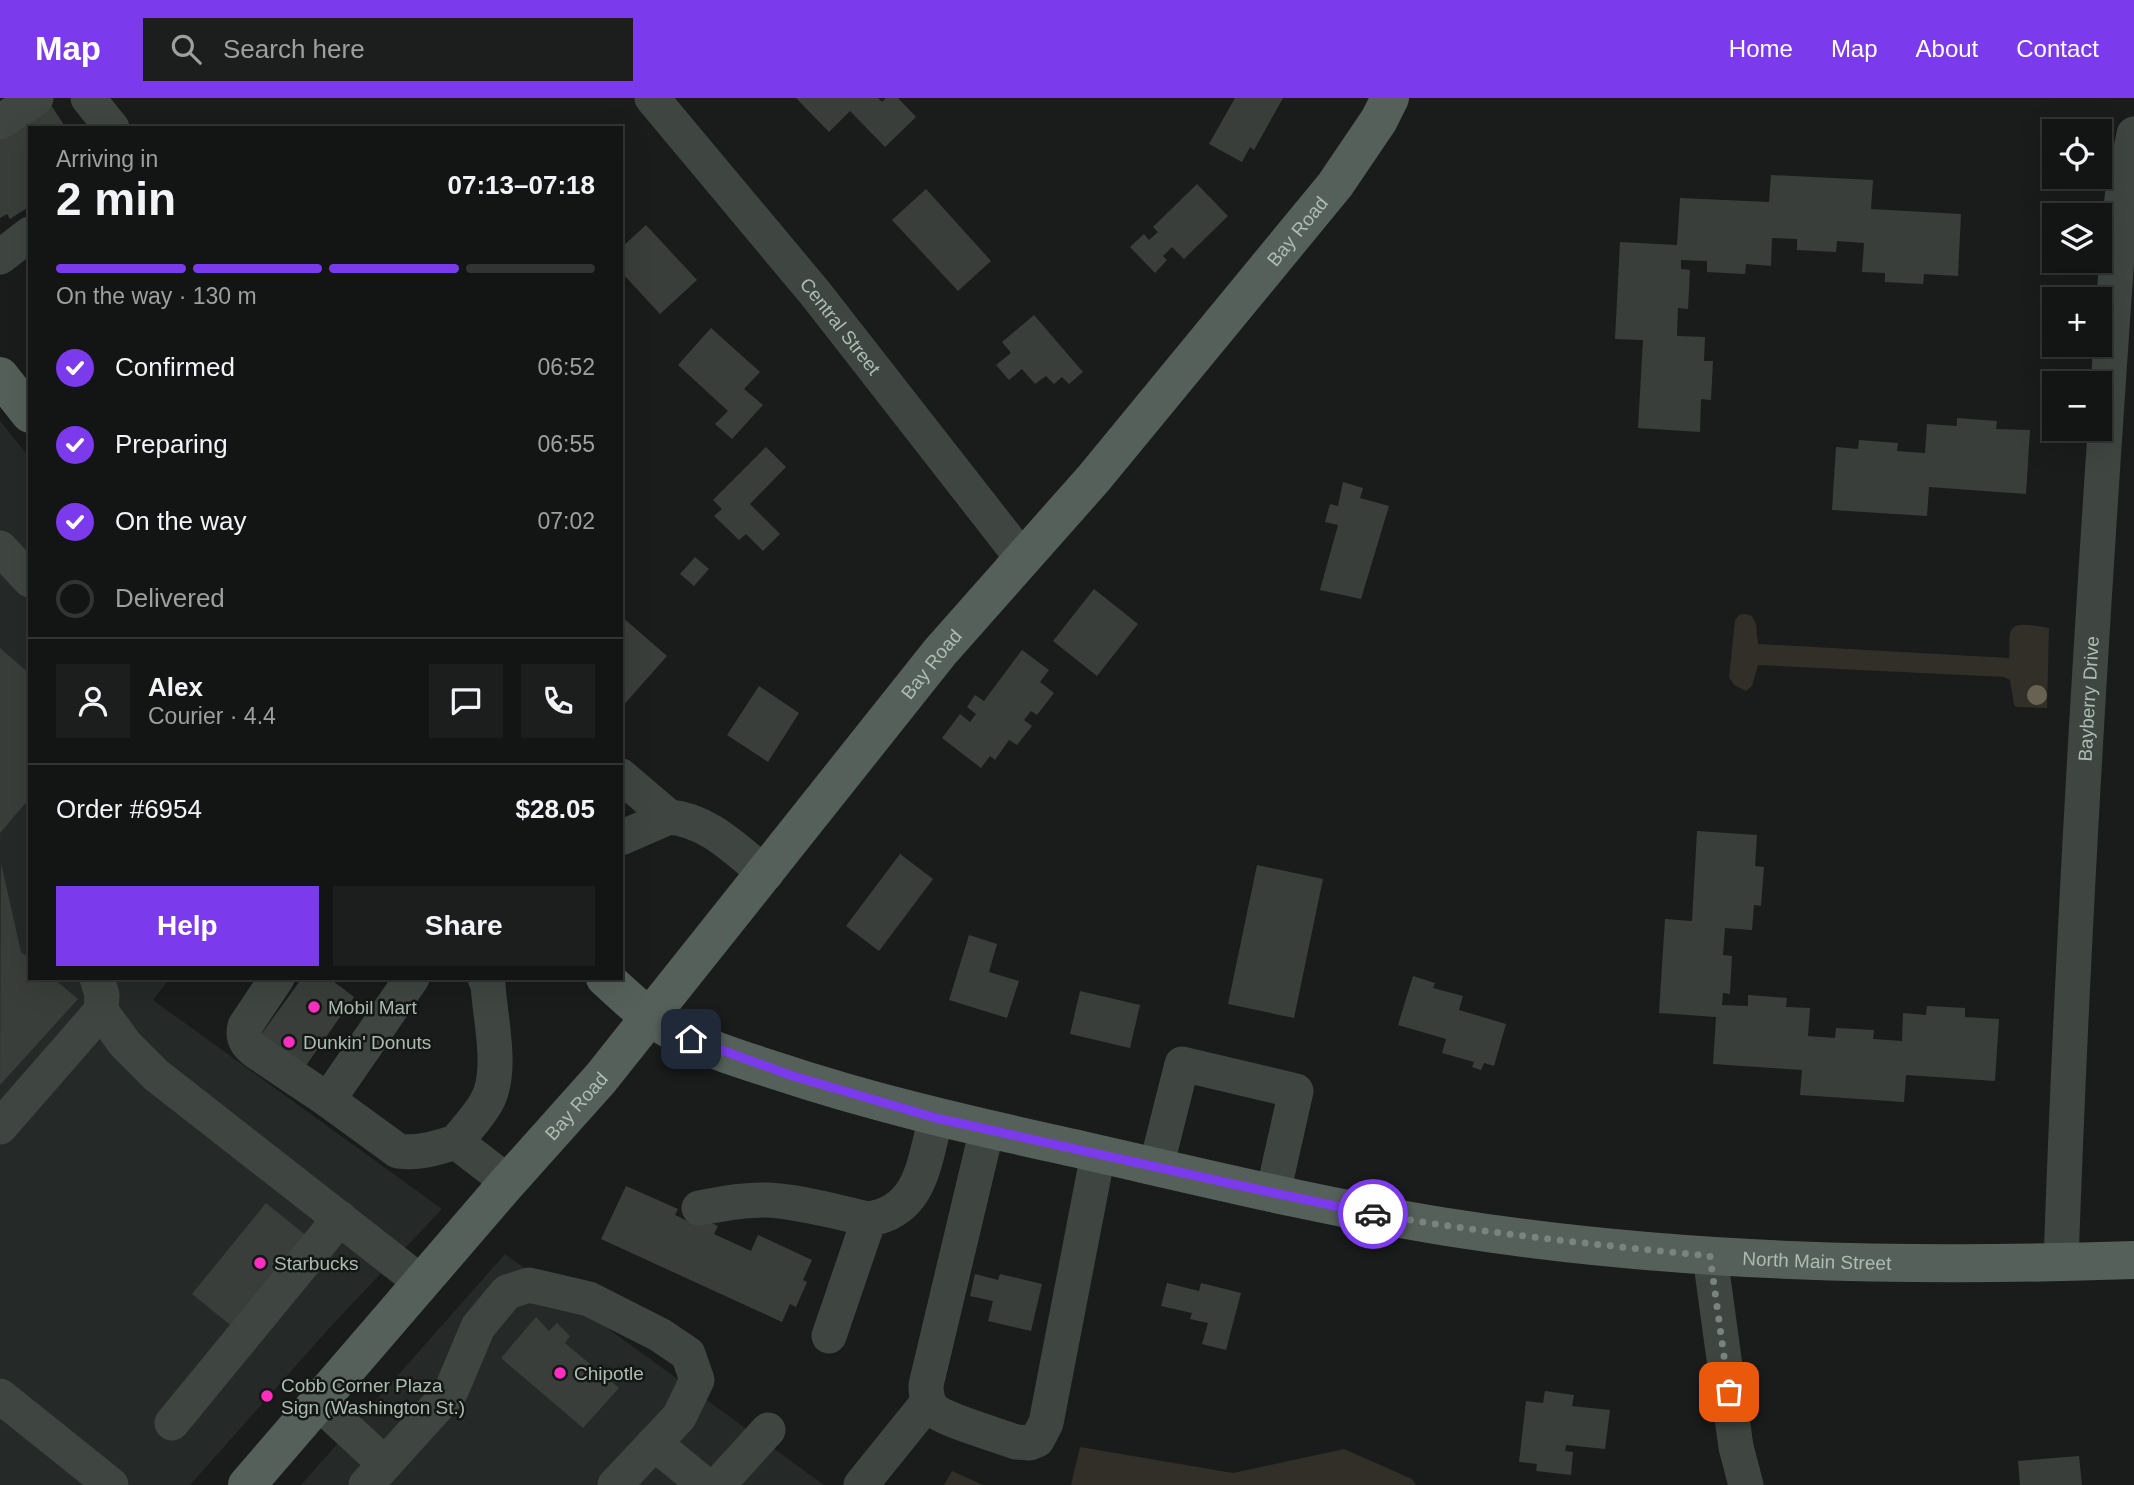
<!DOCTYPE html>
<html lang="en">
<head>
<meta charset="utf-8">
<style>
	:root { --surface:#131514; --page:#1c1e1d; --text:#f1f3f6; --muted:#9d9fa0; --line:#323434; --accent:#7c3aed }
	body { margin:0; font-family:Helvetica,sans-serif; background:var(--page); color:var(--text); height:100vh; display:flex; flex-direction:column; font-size:26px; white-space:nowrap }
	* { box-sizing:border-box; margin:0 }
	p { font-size:23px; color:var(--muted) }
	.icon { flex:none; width:38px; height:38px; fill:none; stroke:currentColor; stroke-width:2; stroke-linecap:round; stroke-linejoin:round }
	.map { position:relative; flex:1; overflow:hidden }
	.sheet { position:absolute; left:28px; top:28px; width:595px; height:854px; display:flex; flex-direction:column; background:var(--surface); border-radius:0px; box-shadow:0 7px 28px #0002,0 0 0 2px var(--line) }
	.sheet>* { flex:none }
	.controls { position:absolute; left:2042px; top:21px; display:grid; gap:14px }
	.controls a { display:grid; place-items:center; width:70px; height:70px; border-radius:0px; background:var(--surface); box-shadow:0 7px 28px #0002,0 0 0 2px var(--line); font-size:35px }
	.pin { position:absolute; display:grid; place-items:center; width:60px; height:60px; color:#fff; margin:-30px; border-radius:14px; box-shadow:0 4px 10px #0006 }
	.courier { position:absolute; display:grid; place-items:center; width:70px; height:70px; margin:-35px; border:5px solid #7c3aed; border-radius:50%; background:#fff; color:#222; box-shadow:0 2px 9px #0007 }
	.head em { font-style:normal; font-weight:700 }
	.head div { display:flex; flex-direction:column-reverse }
	.head { display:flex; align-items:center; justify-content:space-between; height:119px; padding:0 28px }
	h1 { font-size:46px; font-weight:700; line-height:52px }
	.bar { display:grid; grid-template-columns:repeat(4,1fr); gap:10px 7px; align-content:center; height:84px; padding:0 28px }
	.bar i { height:9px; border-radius:5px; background:var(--line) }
	.bar .current { background:var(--accent) }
	.bar p { grid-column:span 4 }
	.line { display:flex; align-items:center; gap:18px; padding:0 28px; border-top:2px solid var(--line) }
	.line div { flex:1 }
	.round { display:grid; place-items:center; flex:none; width:74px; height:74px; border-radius:0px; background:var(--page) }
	ol { padding:0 28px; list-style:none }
	li { display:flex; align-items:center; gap:21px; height:77px }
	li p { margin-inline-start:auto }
	li .icon { padding:7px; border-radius:50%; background:var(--accent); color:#fff; stroke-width:4 }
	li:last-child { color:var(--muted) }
	li i { width:38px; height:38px; border:4px solid var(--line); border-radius:50% }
	.action { display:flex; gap:14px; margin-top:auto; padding:14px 28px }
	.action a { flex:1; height:80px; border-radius:0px; background:var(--accent); color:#fff; font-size:28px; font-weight:700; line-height:80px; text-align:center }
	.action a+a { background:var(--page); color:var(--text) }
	header { display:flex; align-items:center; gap:42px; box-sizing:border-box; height:98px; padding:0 35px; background:var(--accent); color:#fff }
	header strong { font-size:33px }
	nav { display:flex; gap:38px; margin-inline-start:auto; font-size:24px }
	.search { width:490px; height:63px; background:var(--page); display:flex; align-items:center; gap:18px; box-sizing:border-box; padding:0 24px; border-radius:0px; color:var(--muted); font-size:26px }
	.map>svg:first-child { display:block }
	.built { fill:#252928 }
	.green { fill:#312f27 }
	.building { fill:#393e3b }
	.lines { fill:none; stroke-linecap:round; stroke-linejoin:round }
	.minor { stroke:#3f4642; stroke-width:35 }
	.major { stroke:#56605a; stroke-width:38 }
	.tree { fill:#686253 }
	.done { stroke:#78847c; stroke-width:7; stroke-dasharray:0 12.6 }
	.route { stroke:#7c3aed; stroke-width:9 }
	.poi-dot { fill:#fe2ec0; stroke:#141716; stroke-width:2.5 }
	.labels { text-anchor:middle; stroke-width:5; stroke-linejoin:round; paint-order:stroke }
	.street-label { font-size:19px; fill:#abbcb1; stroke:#141716 }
	.poi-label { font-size:19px; fill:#abbcb1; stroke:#141716; text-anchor:start }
</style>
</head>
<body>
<header>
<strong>Map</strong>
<div class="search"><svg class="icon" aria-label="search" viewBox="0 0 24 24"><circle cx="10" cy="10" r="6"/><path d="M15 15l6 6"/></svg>Search here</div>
<nav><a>Home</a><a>Map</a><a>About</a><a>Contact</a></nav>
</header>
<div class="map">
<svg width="2134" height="1387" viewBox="0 0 2134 1387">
	<rect width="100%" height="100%" fill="#191c1b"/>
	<g class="built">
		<polygon points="0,323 30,360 30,880 170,880 153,902 442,1111 332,1227 190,1387 0,1387"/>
		<polygon points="505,1156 824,1387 301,1387"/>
	</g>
	<g class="green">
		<path d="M 1745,516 L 1752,518 L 1756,526 L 1758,546 L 2009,560 C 2010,553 2008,539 2011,532 C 2017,522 2040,529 2049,530 L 2047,610 L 2017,609 L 2014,607 L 2010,582 L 2004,579 L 1758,567 L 1752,588 L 1746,593 L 1734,587 L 1729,579 L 1735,522 L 1739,517 Z"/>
		<polygon points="1080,1349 1233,1375 1344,1351 1412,1381 1416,1387 1071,1387"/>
		<polygon points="952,1373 983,1387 944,1387"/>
	</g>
	<g class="building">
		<polygon points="796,0 878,0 882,4 886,0 898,0 916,19 885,49 850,13 829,34"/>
		<polygon points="1235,0 1283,0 1254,52 1250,49 1242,64 1209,46"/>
		<polygon points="51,7 66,30 30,30 30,108 10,121 7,116 0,120 0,42"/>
		<polygon points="1771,77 1873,82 1871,111 1961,116 1958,178 1924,176 1923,186 1885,184 1885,175 1862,174 1864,145 1837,143 1836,154 1797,152 1797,141 1772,140 1771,168 1746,166 1745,176 1707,174 1707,163 1681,162 1681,171 1690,172 1688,211 1678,210 1677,238 1705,239 1704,263 1713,263 1711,302 1701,301 1700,334 1638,330 1643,242 1615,241 1620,144 1677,147 1680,100 1769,104"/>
		<polygon points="1197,86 1228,118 1184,161 1172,149 1163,158 1167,162 1155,175 1130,149 1144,136 1149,142 1158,134 1153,129"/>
		<polygon points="926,91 991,163 958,193 892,122"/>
		<polygon points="646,127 697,182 660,216 624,177 621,179 621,150"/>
		<polygon points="1034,217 1083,274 1069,286 1062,279 1054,286 1046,278 1035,286 1022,271 1009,282 996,267 1011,255 1002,244"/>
		<polygon points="711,230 760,274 744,291 763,307 732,341 715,326 728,313 678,267"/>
		<polygon points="1957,320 1997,323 1996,331 2030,332 2026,396 1929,389 1927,418 1832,412 1836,349 1858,351 1859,342 1898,345 1897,353 1925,355 1927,326 1957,328"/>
		<polygon points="766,349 786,369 750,406 780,436 763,453 746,436 739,442 714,418 722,411 713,402"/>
		<polygon points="1343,384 1363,390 1360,400 1389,408 1361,501 1320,492 1338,427 1325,424 1330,406 1338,408"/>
		<polygon points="695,459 709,471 694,488 680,476"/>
		<polygon points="1094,491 1138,526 1097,578 1053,543"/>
		<polygon points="621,518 667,558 621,610"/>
		<polygon points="0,550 30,576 30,700 0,735"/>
		<polygon points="1022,552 1049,572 1040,584 1054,595 1037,617 1031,613 1024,622 1032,628 1017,647 1009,642 995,662 990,658 981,670 942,640 960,616 970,624 976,616 967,609 975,597 984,603"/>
		<polygon points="759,588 799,615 768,664 727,637"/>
		<polygon points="1697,733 1757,737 1755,768 1764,769 1761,808 1754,807 1752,832 1725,830 1723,857 1732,858 1730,896 1723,895 1722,907 1748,908 1748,897 1787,900 1786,909 1810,910 1808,938 1835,940 1836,930 1874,932 1873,941 1902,943 1903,915 1926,917 1927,908 1965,910 1965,919 1999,921 1995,983 1906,977 1904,1004 1800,997 1802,972 1713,966 1716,919 1659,915 1665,821 1692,823"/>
		<polygon points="900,756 933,781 879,853 846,828"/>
		<polygon points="1,765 21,854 30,861 30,880 53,880 78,901 0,987"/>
		<polygon points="1257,767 1323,781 1294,920 1228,906"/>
		<polygon points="969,837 997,846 989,874 1019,883 1007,920 949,902"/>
		<polygon points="1413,878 1435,885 1433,890 1463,898 1459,912 1506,926 1494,968 1484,965 1481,972 1472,969 1474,964 1442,955 1446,941 1398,927"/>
		<polygon points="302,880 329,880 354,899 305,969 260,938"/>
		<polygon points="1080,893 1140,907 1130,950 1070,936"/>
		<polygon points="626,1088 678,1111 675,1117 692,1125 696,1118 718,1128 714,1136 751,1153 758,1137 812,1162 803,1182 807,1184 796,1209 790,1206 782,1224 601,1141"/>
		<polygon points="266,1105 308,1139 234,1230 192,1196"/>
		<polygon points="975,1176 998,1182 1000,1176 1042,1186 1031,1233 988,1223 993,1203 970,1198"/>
		<polygon points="1167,1185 1199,1193 1201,1185 1241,1195 1226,1252 1202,1246 1208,1225 1190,1221 1192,1215 1161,1208"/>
		<polygon points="536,1219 549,1233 557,1225 570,1238 565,1245 619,1290 583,1330 501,1260"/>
		<polygon points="1545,1293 1574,1297 1572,1308 1610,1312 1605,1351 1566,1347 1565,1353 1573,1354 1571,1377 1536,1373 1537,1366 1519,1364 1526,1303 1543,1305"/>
		<polygon points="2079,1358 2082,1387 2020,1387 2018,1363"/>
	</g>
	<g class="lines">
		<g class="minor">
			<polyline points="88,0 112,30"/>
			<path id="s1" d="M 652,0 L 815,195 L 1022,460"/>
			<polyline points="0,24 36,0"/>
			<polyline points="0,159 30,136"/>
			<polyline points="0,450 30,482"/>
			<polyline points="621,678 669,719 621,740"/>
			<path d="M 669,719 C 708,722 736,752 766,776"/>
			<polyline points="97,880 102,897 101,913"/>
			<path d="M 277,880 L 245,928 C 242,939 246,946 255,953 L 328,1002"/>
			<path d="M 412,880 L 328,1002 L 398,1053 C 419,1056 436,1050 456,1044 L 508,1084"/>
			<polyline points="0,1029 101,913 125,946 156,977 422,1185"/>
			<path d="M 987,1031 L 926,1287 C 926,1297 927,1305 934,1312 C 945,1322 1000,1338 1016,1344 L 1030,1345 L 1037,1342 L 1046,1325 L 1098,1056"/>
			<path d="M 456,1044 C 466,1031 478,1019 486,1005 C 504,975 490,921 488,887 L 485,880"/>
			<polyline points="1156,1069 1182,966 1296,993 1273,1095"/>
			<path d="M 699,1110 C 722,1106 745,1101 768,1102 C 802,1104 836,1114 869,1121"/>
			<polyline points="1710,1158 1736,1349 1746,1387"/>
			<path id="s2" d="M 2061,1165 C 2073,819 2095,473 2119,128 L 2123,92 L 2134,36"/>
			<path d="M 829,1238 L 869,1121 C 922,1113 924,1063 936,1020"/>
			<polyline points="0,1298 111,1387"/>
			<polyline points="319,1305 385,1366"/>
			<polyline points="172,1325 340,1120"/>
			<polyline points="654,1345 705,1387"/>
			<polyline points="366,1387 451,1293 478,1229 507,1194 529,1187 589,1201 660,1237 688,1256 697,1282 679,1319 615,1387"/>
			<polyline points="718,1387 768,1332"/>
			<polyline points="861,1387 928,1304"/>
		</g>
		<g class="major">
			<polyline points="0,278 30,316"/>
			<path id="s3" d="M 605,880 C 625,898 644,917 667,930 C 701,949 740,961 777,973 C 870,1004 965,1026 1060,1047 C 1189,1076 1317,1108 1447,1129 C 1674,1165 1905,1170 2134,1162"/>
			<path id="s4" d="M 247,1387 L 508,1084 L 601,980 L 940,554 L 1094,380 L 1335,87 L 1379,22 L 1390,0"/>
		</g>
	</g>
	<circle class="tree" cx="2037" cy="597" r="10"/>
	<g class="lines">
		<path class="done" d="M 1373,1116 C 1485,1135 1597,1147 1710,1158 L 1729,1294"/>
		<polyline class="route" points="691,941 793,978 936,1020 1251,1090 1373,1116"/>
	</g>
	<g class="poi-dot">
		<circle cx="314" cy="909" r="7"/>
		<circle cx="289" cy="944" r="7"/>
		<circle cx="260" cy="1165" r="7"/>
		<circle cx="560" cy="1275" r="7"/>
		<circle cx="267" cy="1298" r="7"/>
	</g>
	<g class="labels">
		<g class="street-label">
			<text dy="7" stroke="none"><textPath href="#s4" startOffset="1636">Bay Road</textPath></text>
			<text dy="7" stroke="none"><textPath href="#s1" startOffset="296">Central Street</textPath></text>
			<text dy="7" stroke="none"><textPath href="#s4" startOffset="1069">Bay Road</textPath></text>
			<text dy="7" stroke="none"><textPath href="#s2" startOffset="565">Bayberry Drive</textPath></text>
			<text dy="7" stroke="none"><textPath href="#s4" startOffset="502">Bay Road</textPath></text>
			<text dy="7" stroke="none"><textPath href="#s3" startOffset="1258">North Main Street</textPath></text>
		</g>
		<g class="poi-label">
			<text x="328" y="916">Mobil Mart</text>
			<text x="303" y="951">Dunkin' Donuts</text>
			<text x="274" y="1172">Starbucks</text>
			<text x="574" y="1282">Chipotle</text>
			<text x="281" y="1294">Cobb Corner Plaza<tspan x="281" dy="22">Sign (Washington St.)</tspan></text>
		</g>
	</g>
</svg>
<div class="controls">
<a><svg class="icon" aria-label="locate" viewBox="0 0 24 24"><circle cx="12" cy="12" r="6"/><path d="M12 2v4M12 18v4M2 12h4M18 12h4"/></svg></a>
<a><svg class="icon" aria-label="layers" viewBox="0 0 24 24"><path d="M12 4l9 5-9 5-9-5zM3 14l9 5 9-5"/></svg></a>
<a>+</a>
<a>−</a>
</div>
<div class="pin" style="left:1729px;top:1294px;background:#ea580c"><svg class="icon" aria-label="bag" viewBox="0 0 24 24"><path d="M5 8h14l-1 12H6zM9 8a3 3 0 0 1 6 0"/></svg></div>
<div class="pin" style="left:691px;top:941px;background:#1f2937"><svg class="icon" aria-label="home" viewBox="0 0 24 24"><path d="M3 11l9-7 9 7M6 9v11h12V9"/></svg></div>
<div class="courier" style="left:1373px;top:1116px"><svg class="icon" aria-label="car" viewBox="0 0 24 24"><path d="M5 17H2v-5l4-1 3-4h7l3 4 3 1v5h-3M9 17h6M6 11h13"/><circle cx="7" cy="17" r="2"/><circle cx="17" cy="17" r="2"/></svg></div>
<section class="sheet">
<div class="head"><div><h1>2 min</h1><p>Arriving in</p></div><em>07:13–07:18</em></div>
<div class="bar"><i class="current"></i><i class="current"></i><i class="current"></i><i></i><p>On the way · 130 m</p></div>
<ol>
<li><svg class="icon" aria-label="check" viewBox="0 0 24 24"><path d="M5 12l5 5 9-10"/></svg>Confirmed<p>06:52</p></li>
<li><svg class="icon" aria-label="check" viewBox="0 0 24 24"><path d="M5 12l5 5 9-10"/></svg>Preparing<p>06:55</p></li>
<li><svg class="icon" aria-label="check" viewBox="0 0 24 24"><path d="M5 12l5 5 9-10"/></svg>On the way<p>07:02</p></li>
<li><i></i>Delivered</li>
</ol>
<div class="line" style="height:126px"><a class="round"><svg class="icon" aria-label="person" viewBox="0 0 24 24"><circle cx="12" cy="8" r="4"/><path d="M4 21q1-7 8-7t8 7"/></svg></a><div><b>Alex</b><p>Courier · 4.4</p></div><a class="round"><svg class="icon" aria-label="chat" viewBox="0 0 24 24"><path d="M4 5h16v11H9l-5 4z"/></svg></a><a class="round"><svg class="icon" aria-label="phone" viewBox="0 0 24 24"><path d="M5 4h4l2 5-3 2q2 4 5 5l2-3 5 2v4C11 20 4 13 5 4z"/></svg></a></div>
<div class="line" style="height:91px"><div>Order #6954</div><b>$28.05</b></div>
<div class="action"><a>Help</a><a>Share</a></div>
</section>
</div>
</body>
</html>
